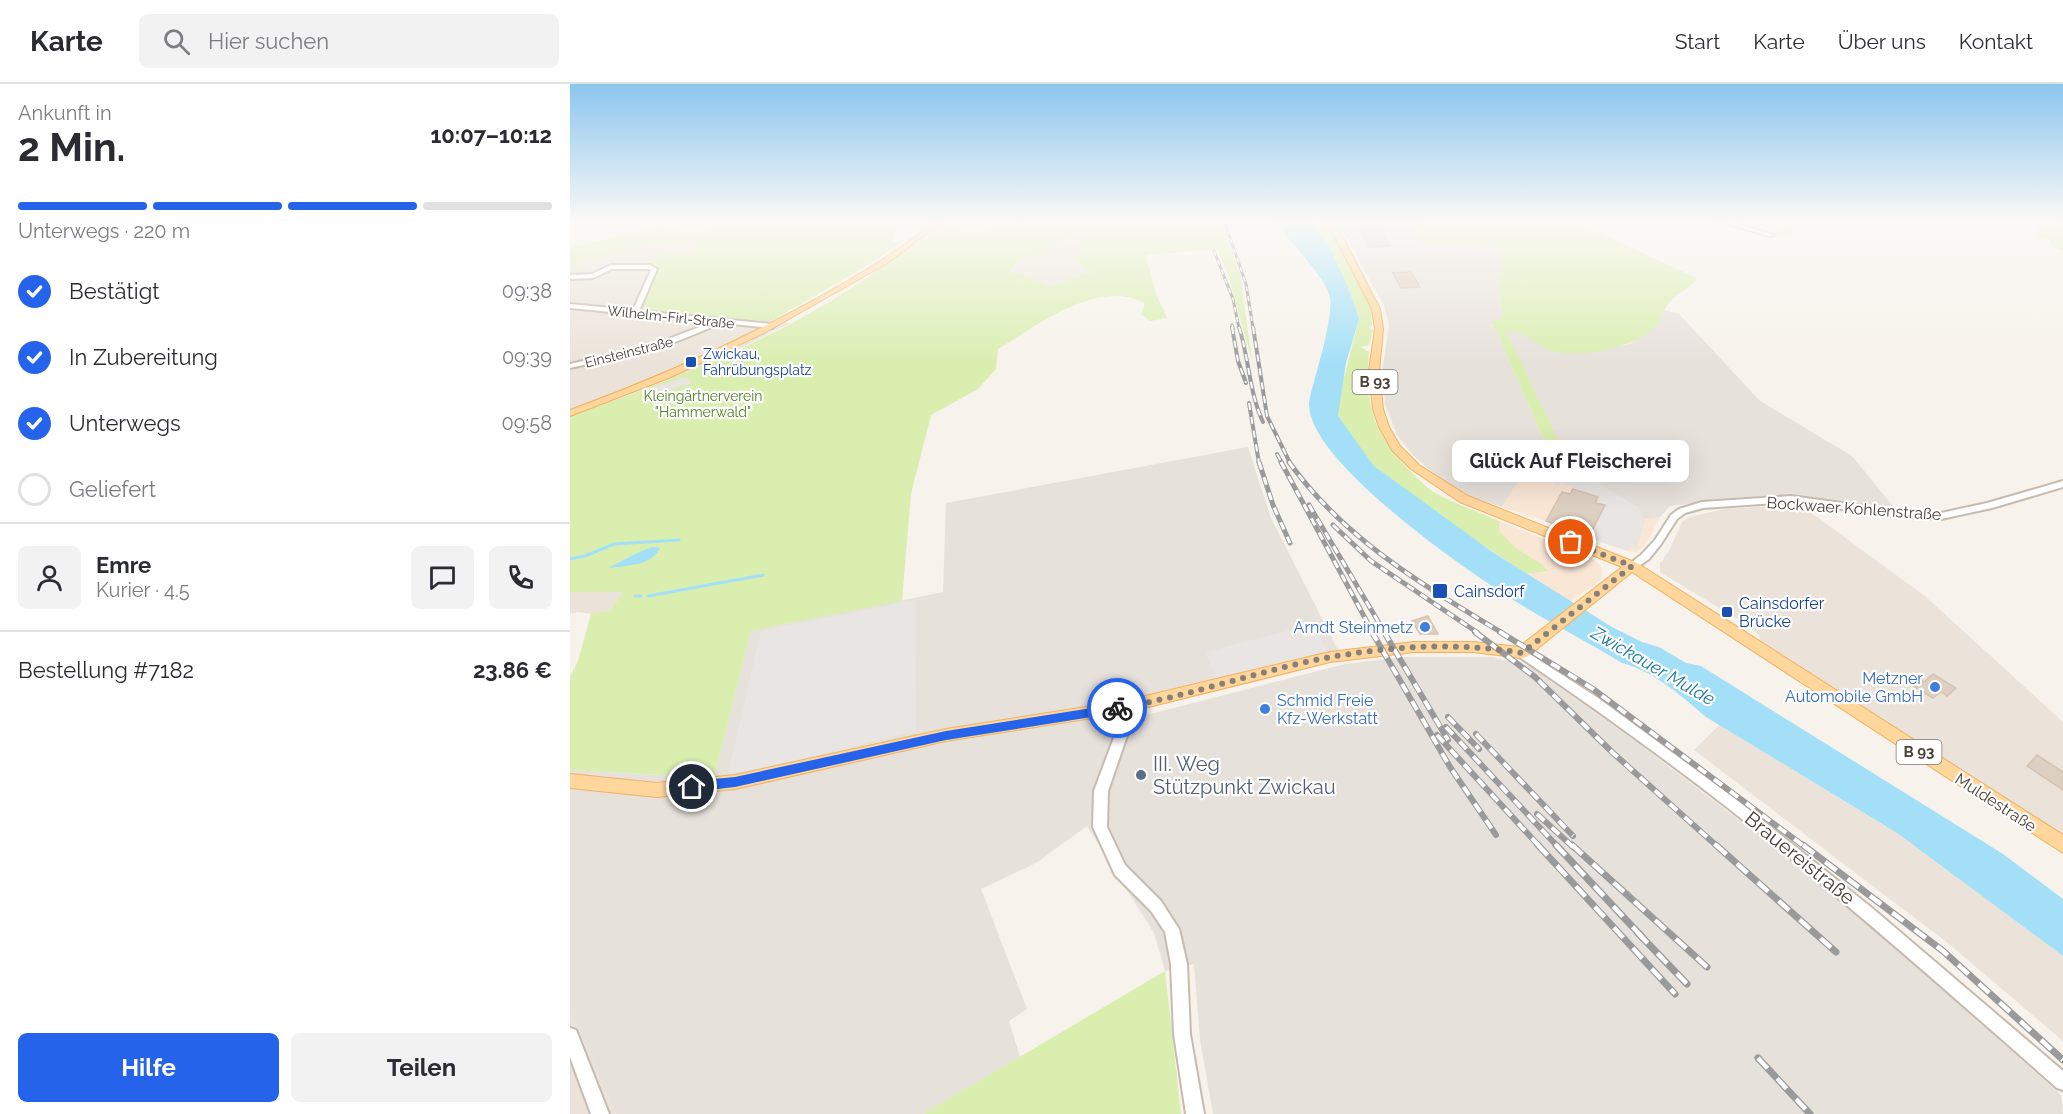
<!DOCTYPE html>
<html lang="de">
<head>
<meta charset="utf-8">
<style>
	:root { --surface:#fff; --page:#f2f2f3; --text:#2b2b33; --muted:#7c7c81; --line:#e1e1e2; --accent:#2563eb }
	body { margin:0; font-family:Raleway,sans-serif; background:var(--page); color:var(--text); height:100vh; display:flex; flex-direction:column; font-size:22px; white-space:nowrap }
	* { box-sizing:border-box; margin:0 }
	p { font-size:20px; color:var(--muted) }
	.icon { flex:none; width:33px; height:33px; fill:none; stroke:currentColor; stroke-width:2; stroke-linecap:round; stroke-linejoin:round }
	.map { position:relative; flex:1; overflow:hidden }
	.drawer { display:flex; flex-direction:column; background:var(--surface); width:570px }
	.drawer>* { flex:none }
	.pin { position:absolute; display:grid; place-items:center; width:51px; height:51px; color:#fff; margin:-26px; border:3px solid #fff; border-radius:50%; box-shadow:0 2px 6px #0007 }
	.courier { position:absolute; display:grid; place-items:center; width:60px; height:60px; margin:-30px; border:4px solid #2563eb; border-radius:50%; background:#fff; color:#222; box-shadow:0 2px 8px #0007 }
	.bubble { position:absolute; height:42px; border-radius:9px; background:var(--surface); box-shadow:0 6px 24px #0002; font-size:20px; font-weight:700; line-height:42px; text-align:center }
	.headline em { font-style:normal; font-weight:700 }
	.headline div { display:flex; flex-direction:column-reverse }
	.headline { display:flex; align-items:center; justify-content:space-between; height:102px; padding:0 18px }
	h1 { font-size:39px; font-weight:700; line-height:45px }
	.bar { display:grid; grid-template-columns:repeat(4,1fr); gap:9px 6px; align-content:center; height:72px; padding:0 18px }
	.bar i { height:8px; border-radius:4px; background:var(--line) }
	.bar .current { background:var(--accent) }
	.bar p { grid-column:span 4 }
	.line { display:flex; align-items:center; gap:15px; padding:0 18px; border-top:2px solid var(--line) }
	.line div { flex:1 }
	.round { display:grid; place-items:center; flex:none; width:63px; height:63px; border-radius:9px; background:var(--page) }
	ol { padding:0 18px; list-style:none }
	li { display:flex; align-items:center; gap:18px; height:66px }
	li p { margin-inline-start:auto }
	li .icon { padding:6px; border-radius:50%; background:var(--accent); color:#fff; stroke-width:4 }
	li:last-child { color:var(--muted) }
	li i { width:33px; height:33px; border:3px solid var(--line); border-radius:50% }
	.cta { display:flex; gap:12px; margin-top:auto; padding:12px 18px }
	.cta a { flex:1; height:69px; border-radius:9px; background:var(--accent); color:#fff; font-size:24px; font-weight:700; line-height:69px; text-align:center }
	.cta a+a { background:var(--page); color:var(--text) }
	header { display:flex; align-items:center; gap:36px; box-sizing:border-box; height:84px; padding:0 30px; background:var(--surface); border-bottom:2px solid var(--line) }
	header strong { font-size:28px }
	nav { display:flex; gap:33px; margin-inline-start:auto; font-size:21px }
	.search { width:420px; height:54px; background:var(--page); display:flex; align-items:center; gap:15px; box-sizing:border-box; padding:0 21px; border-radius:9px; color:var(--muted); font-size:22px }
	main { display:flex; flex:1; min-height:0 }
	.map>svg:first-child { display:block }
	.residential { fill:#ebe3d9 }
	.commercial { fill:#fae6d5 }
	.industrial { fill:#e7e1dc }
	.green { fill:#daeeb0; fill-rule:evenodd }
	.parking { fill:#e8e5e3 }
	.water { fill:#a3e0f8 }
	.lines { fill:none; stroke-linecap:round; stroke-linejoin:round }
	.stream { stroke:#a3e0f8; stroke-width:3 }
	.building { fill:#ddcfc2; stroke:#d6c3b1; stroke-width:1.5 }
	.minor-casing { stroke:#c7bbaf; stroke-width:4 }
	.major-casing { stroke:#f0b260; stroke-width:2 }
	.minor { fill:#fff; fill-rule:evenodd }
	.major { fill:#ffd69c; fill-rule:evenodd }
	.rail-far4-casing { stroke:#9a9a9a; stroke-width:3 }
	.rail-far3-casing { stroke:#9a9a9a; stroke-width:4 }
	.rail-far2-casing { stroke:#9a9a9a; stroke-width:5 }
	.rail-far1-casing { stroke:#9a9a9a; stroke-width:6 }
	.rail-casing { stroke:#9a9a9a; stroke-width:7 }
	.rail-far4 { stroke:#fff; stroke-width:1.5; stroke-dasharray:5; stroke-linecap:butt }
	.rail-far3 { stroke:#fff; stroke-width:2; stroke-dasharray:7; stroke-linecap:butt }
	.rail-far2 { stroke:#fff; stroke-width:3; stroke-dasharray:8; stroke-linecap:butt }
	.rail-far1 { stroke:#fff; stroke-width:4; stroke-dasharray:10; stroke-linecap:butt }
	.rail { stroke:#fff; stroke-width:4.5; stroke-dasharray:14; stroke-linecap:butt }
	.route { fill:#2563eb }
	.done { stroke:#887f76; stroke-width:6; stroke-dasharray:0 10.8 }
	.transit-dot { fill:#1a4fb4; stroke:#fff; stroke-width:2 }
	.shop-dot { fill:#3f7fe0; stroke:#fff; stroke-width:2 }
	.service-dot { fill:#5c6f8a; stroke:#fff; stroke-width:2 }
	.labels { text-anchor:middle; stroke-width:4.5; stroke-linejoin:round; paint-order:stroke }
	.far-street-label { font-size:14px; fill:#4c4137; stroke:#fff }
	.far-transit-label { font-size:14px; fill:#164399; stroke:#fff; text-anchor:start }
	.far-park-label { font-size:14px; fill:#528022; stroke:#fff }
	.shield { fill:#fff; stroke:#827a73; stroke-width:1.5 }
	.shield-label { font-size:15px; font-weight:bold; fill:#4c4137 }
	.street-label { font-size:16px; fill:#4c4137; stroke:#fff }
	.transit-label { font-size:16px; fill:#164399; stroke:#fff; text-anchor:start }
	.shop-label { font-size:16px; fill:#366cbe; stroke:#fff; text-anchor:end }
	.water-label { font-size:18px; font-style:italic; fill:#1f7ba1; stroke:#fff }
	.near-service-label { font-size:20px; fill:#4e5e75; stroke:#fff; text-anchor:start }
	.near-street-label { font-size:20px; fill:#4c4137; stroke:#fff }
</style>
</head>
<body>
<header>
<strong>Karte</strong>
<div class="search"><svg class="icon" aria-label="search" viewBox="0 0 24 24"><circle cx="10" cy="10" r="6"/><path d="M15 15l6 6"/></svg>Hier suchen</div>
<nav><a>Start</a><a>Karte</a><a>Über uns</a><a>Kontakt</a></nav>
</header>
<main>
<section class="drawer">
<div class="headline"><div><h1>2 Min.</h1><p>Ankunft in</p></div><em>10:07–10:12</em></div>
<div class="bar"><i class="current"></i><i class="current"></i><i class="current"></i><i></i><p>Unterwegs · 220 m</p></div>
<ol>
<li><svg class="icon" aria-label="check" viewBox="0 0 24 24"><path d="M5 12l5 5 9-10"/></svg>Bestätigt<p>09:38</p></li>
<li><svg class="icon" aria-label="check" viewBox="0 0 24 24"><path d="M5 12l5 5 9-10"/></svg>In Zubereitung<p>09:39</p></li>
<li><svg class="icon" aria-label="check" viewBox="0 0 24 24"><path d="M5 12l5 5 9-10"/></svg>Unterwegs<p>09:58</p></li>
<li><i></i>Geliefert</li>
</ol>
<div class="line" style="height:108px"><a class="round"><svg class="icon" aria-label="person" viewBox="0 0 24 24"><circle cx="12" cy="8" r="4"/><path d="M4 21q1-7 8-7t8 7"/></svg></a><div><b>Emre</b><p>Kurier · 4.5</p></div><a class="round"><svg class="icon" aria-label="chat" viewBox="0 0 24 24"><path d="M4 5h16v11H9l-5 4z"/></svg></a><a class="round"><svg class="icon" aria-label="phone" viewBox="0 0 24 24"><path d="M5 4h4l2 5-3 2q2 4 5 5l2-3 5 2v4C11 20 4 13 5 4z"/></svg></a></div>
<div class="line" style="height:78px"><div>Bestellung #7182</div><b>23.86 €</b></div>
<div class="cta"><a>Hilfe</a><a>Teilen</a></div>
</section>
<div class="map">
<svg width="1493" height="1030" viewBox="0 0 1493 1030">
	<rect width="100%" height="100%" fill="#f7f2eb"/>
	<g class="residential">
		<polygon points="522,148 508,159 515,165 508,173 527,188 516,189 479,203 463,194 439,186 444,184 445,180 509,151"/>
		<polygon points="124,157 126,165 87,172 77,182 88,182 78,204 158,237 220,239 135,282 0,332 0,181 87,158 95,162"/>
		<polygon points="1206,422 1232,422 1356,513 1493,638 1493,751 1190,556 1189,551 1177,541 1090,488 1090,479 1099,467 1112,438 1119,433 1155,425"/>
		<polygon points="0,508 53,508 41,526 21,530 8,528 0,530"/>
		<polygon points="1149,641 1327,749 1493,872 1493,957 1379,860 1124,666"/>
		<polygon points="0,928 46,1030 0,1030"/>
	</g>
	<g class="commercial">
		<polygon points="331,136 379,136 369,146 343,161 332,159 354,141"/>
		<polygon points="986,383 1001,383 1074,435 1090,433 1077,459 1067,468 1058,467 1020,454 1020,451 932,423 944,403 963,388"/>
		<polygon points="929,437 1021,474 1031,482 1032,492 1029,497 1000,518 956,490 977,487 973,481 946,464 928,447"/>
	</g>
	<g class="industrial">
		<polygon points="767,136 854,136 848,147 849,158 931,163 934,182 927,194 933,232 920,240 926,247 986,383 963,388 944,403 932,423 902,413 870,395 843,371 827,351 815,320 812,288 819,241 814,222"/>
		<polygon points="1093,226 1109,230 1190,317 1282,372 1327,427 1229,413 1177,413 1100,422 1090,433 1074,435 1068,424 1001,383 935,247 945,246 985,268 1028,267 1060,260 1086,242"/>
		<polygon points="678,363 701,434 768,566 562,614 576,631 775,580 835,573 923,573 959,582 1065,657 1261,806 1491,1011 1493,1030 643,1030 630,956 624,880 595,887 584,849 517,742 466,779 411,805 457,925 439,937 450,973 353,1030 46,1030 0,928 0,686 144,694 181,547 373,508 376,419"/>
	</g>
	<g class="green">
		<polygon points="164,136 318,136 328,142 322,158 332,159 298,181 201,237 192,238 68,227 88,186 87,182 74,181 87,172 125,165 124,157 95,162 87,158 0,181 0,164 93,141 117,150"/>
		<path d="M 379,136 L 401,136 L 393,147 L 414,146 L 423,136 L 651,136 L 670,190 L 682,277 L 657,187 L 647,165 L 576,171 L 586,210 L 597,234 L 580,237 L 571,230 L 575,219 C 527,194 468,241 428,265 L 426,285 L 408,305 L 361,331 L 341,410 L 332,517 L 181,547 L 144,694 L 0,686 L 0,593 L 8,577 L 21,530 L 41,526 L 53,508 L 0,508 L 0,332 C 112,293 228,247 323,175 C 341,161 363,153 379,136 ZM 521,148 L 508,159 L 515,166 L 503,175 L 515,185 L 524,188 L 517,189 L 479,203 L 463,194 L 440,187 L 445,180 L 509,151 Z"/>
		<path d="M 738,136 L 756,136 L 801,225 L 802,241 L 799,243 L 803,246 L 799,261 L 791,263 L 799,268 C 793,335 811,360 858,404 C 869,414 914,430 929,437 L 929,447 L 946,464 L 973,481 L 978,487 L 956,490 L 854,421 L 804,382 L 773,342 L 768,332 L 770,310 L 789,235 L 778,203 L 759,162 Z"/>
		<path d="M 854,136 L 1000,136 L 1127,194 C 1121,204 1111,207 1103,214 C 1094,222 1093,234 1086,242 C 1069,263 1012,274 986,268 C 968,264 955,246 936,247 L 1001,383 L 986,383 L 926,247 L 920,239 L 933,232 L 927,194 L 934,182 L 931,163 L 848,158 L 848,147 Z"/>
		<polygon points="1233,136 1255,136 1214,153 1200,148"/>
		<polygon points="1461,136 1493,137 1493,166 1482,163 1479,156 1466,153 1467,141"/>
		<polygon points="595,887 611,1030 353,1030"/>
	</g>
	<g class="parking">
		<polygon points="116,293 122,299 81,312 76,306"/>
		<polygon points="986,383 1001,383 1068,424 1075,436 1067,464 1059,463 1058,467 1020,454 1034,421 1025,419 1028,413 992,399 987,401 963,388"/>
		<polygon points="345,516 346,647 184,686 158,690 191,547"/>
		<polygon points="743,540 757,568 645,594 636,568"/>
	</g>
	<g class="water">
		<path d="M 705,136 L 738,136 L 759,162 L 778,203 L 789,235 L 776,279 L 768,332 L 804,382 L 924,469 L 1042,543 L 1072,558 L 1089,563 L 1116,579 L 1131,582 L 1433,770 L 1493,815 L 1493,872 L 1327,749 L 1136,633 C 1110,611 1085,588 1052,579 C 1024,562 996,547 968,531 C 916,501 740,382 739,321 C 739,314 742,305 744,298 C 749,279 763,233 760,214 C 756,192 718,158 705,136 Z"/>
		<path d="M 84,463 L 90,464 C 82,482 55,482 38,484 C 54,477 67,467 84,463 Z"/>
	</g>
	<g class="lines">
		<g class="stream">
			<polyline points="0,475 15,472 44,460 109,456"/>
			<polyline points="65,512 71,512"/>
			<polyline points="78,512 193,491"/>
		</g>
	</g>
	<g class="building">
		<polygon points="810,141 820,162 798,163 789,142"/>
		<polygon points="841,188 850,203 831,204 823,189"/>
		<polygon points="1003,405 1028,413 1025,419 1035,421 1020,451 976,437 992,408 1000,410"/>
		<polygon points="858,532 868,550 850,550 842,537"/>
		<polygon points="1363,590 1386,604 1377,612 1371,608 1363,614 1343,602 1351,595 1354,598"/>
		<polygon points="1467,671 1493,688 1493,706 1457,682"/>
	</g>
	<g class="lines">
		<defs>
			<g id="minor">
				<polygon points="1145,136 1154,136 1204,151 1199,152"/>
				<polygon points="41,181 80,181 87,185 69,227 202,240 205,242 202,244 152,239 93,263 0,284 0,280 88,259 142,238 0,224 0,220 63,226 81,186 79,185 42,185 23,194 0,195 0,191 22,190"/>
				<polygon points="1493,397 1493,403 1422,424 1371,435 1322,432 1221,418 1133,424 1115,429 1107,435 1091,460 1079,475 1066,484 1058,484 1057,482 1071,471 1085,456 1101,431 1109,425 1132,418 1221,412 1322,426 1371,429 1417,419"/>
				<path d="M 952,565 L 1028,614 L 1167,716 L 1302,824 L 1493,987 L 1493,1006 L 1487,1004 C 1379,909 1271,813 1158,724 C 1090,671 1020,621 948,572 L 946,569 L 948,566 Z"/>
				<polygon points="554,618 558,620 560,623 560,643 538,707 537,743 555,781 591,817 609,845 617,880 620,950 634,1030 616,1030 604,950 601,880 595,848 581,827 545,791 523,743 524,707 548,643 548,623 550,620"/>
				<polygon points="0,944 6,946 39,1030 21,1030 0,973"/>
			</g>
			<g id="major">
				<path d="M 367,136 L 375,136 L 316,180 L 194,249 L 101,293 L 0,332 L 0,326 C 82,296 161,261 237,220 C 282,195 327,169 367,136 Z"/>
				<polygon points="756,136 764,136 810,225 813,245 809,287 813,325 819,343 830,362 849,381 898,412 1067,479 1493,751 1493,769 1062,488 957,573 952,574 903,568 844,568 760,578 554,629 376,657 165,705 87,713 0,704 0,690 87,699 165,691 376,645 554,617 760,568 844,558 903,558 949,563 1052,483 890,418 841,385 822,366 809,343 803,325 799,287 805,245 802,225"/>
			</g>
		</defs>
		<use href="#minor" class="minor-casing"/>
		<use href="#major" class="major-casing"/>
		<use href="#minor" class="minor"/>
		<use href="#major" class="major"/>
		<defs>
			<g id="rail-far4">
				<polyline points="654,136 676,200 683,244"/>
				<polyline points="644,167 663,215 669,244"/>
				<polyline points="662,241 663,244"/>
			</g>
			<g id="rail-far3">
				<polyline points="662,243 668,277 676,299"/>
				<path d="M 669,243 C 679,274 679,308 693,338"/>
				<polyline points="683,243 697,332 720,379"/>
				<polyline points="679,319 689,379"/>
				<polyline points="707,370 712,379"/>
			</g>
			<g id="rail-far2">
				<polyline points="689,378 703,421 720,459"/>
				<polyline points="711,378 803,549"/>
				<path d="M 719,378 C 775,456 852,500 932,549"/>
				<polyline points="739,421 815,549"/>
				<polyline points="763,441 801,477 908,549"/>
			</g>
			<g id="rail-far1">
				<polyline points="802,548 880,683 926,751"/>
				<polyline points="814,548 878,656"/>
				<polyline points="905,548 965,593 1043,669 1148,763"/>
				<polyline points="930,548 1023,605 1235,763"/>
				<polyline points="878,633 909,665"/>
				<polyline points="876,643 988,763"/>
				<polyline points="906,650 1003,752"/>
				<polyline points="867,651 970,763"/>
				<polyline points="967,730 1003,763"/>
			</g>
			<g id="rail">
				<polyline points="968,761 1105,910"/>
				<polyline points="986,761 1073,854"/>
				<polyline points="1002,761 1137,883"/>
				<polyline points="1146,761 1266,868"/>
				<polyline points="1233,761 1373,867 1493,976"/>
				<polyline points="1068,849 1117,900"/>
				<polyline points="1188,974 1240,1030"/>
			</g>
		</defs>
		<use href="#rail-far4" class="rail-far4-casing"/>
		<use href="#rail-far3" class="rail-far3-casing"/>
		<use href="#rail-far2" class="rail-far2-casing"/>
		<use href="#rail-far1" class="rail-far1-casing"/>
		<use href="#rail" class="rail-casing"/>
		<use href="#rail-far4" class="rail-far4"/>
		<use href="#rail-far3" class="rail-far3"/>
		<use href="#rail-far2" class="rail-far2"/>
		<use href="#rail-far1" class="rail-far1"/>
		<use href="#rail" class="rail"/>
	</g>
	<linearGradient id="sky" x2="0" y2="1"><stop stop-color="#8cc6ee"/><stop offset="0.49" stop-color="#fbf9f6"/><stop offset="1" stop-color="#fbf9f6" stop-opacity="0"/></linearGradient>
	<rect width="1493" height="280" fill="url(#sky)"/>
	<polygon class="route" points="547,620 552,624 547,629 376,656 165,703 122,708 116,703 122,697 165,693 376,647"/>
	<g class="lines">
		<path class="done" d="M 547,624 C 619,613 689,586 761,573 C 824,562 889,558 952,569 L 1062,482 L 1001,458"/>
	</g>
	<g class="transit-dot">
		<rect x="115" y="272" width="12" height="12" rx="3"/>
		<rect x="862" y="499" width="16" height="16" rx="3"/>
		<rect x="1151" y="522" width="12" height="12" rx="3"/>
	</g>
	<g class="shop-dot">
		<circle cx="855" cy="543" r="6"/>
		<circle cx="1365" cy="603" r="6"/>
		<circle cx="695" cy="625" r="6"/>
	</g>
	<circle class="service-dot" cx="571" cy="691" r="6"/>
	<g class="labels">
		<g class="far-street-label">
			<text transform="translate(101 233) rotate(6)" y="5">Wilhelm-Firl-Straße</text>
			<text transform="translate(59 268) rotate(-14)" y="5">Einsteinstraße</text>
		</g>
		<g class="far-transit-label">
			<text x="133" y="275">Zwickau,<tspan x="133" dy="16">Fahrübungsplatz</tspan></text>
		</g>
		<g class="far-park-label">
			<text x="133" y="317">Kleingärtnerverein<tspan x="133" dy="16">"Hammerwald"</tspan></text>
		</g>
		<g class="shield">
			<rect x="782.5" y="286" width="45" height="24" rx="4.5"/>
			<rect x="1326.5" y="656" width="45" height="24" rx="4.5"/>
		</g>
		<g class="shield-label">
			<text x="805" y="303">B 93</text>
			<text x="1349" y="673">B 93</text>
		</g>
		<g class="street-label">
			<text transform="translate(1284 424) rotate(4)" y="6">Bockwaer Kohlenstraße</text>
			<text transform="translate(1426 718) rotate(33)" y="6">Muldestraße</text>
		</g>
		<g class="transit-label">
			<text x="884" y="513">Cainsdorf</text>
			<text x="1169" y="525">Cainsdorfer<tspan x="1169" dy="18">Brücke</tspan></text>
		</g>
		<g class="shop-label">
			<text x="843" y="549">Arndt Steinmetz</text>
			<text x="1353" y="600">Metzner<tspan x="1353" dy="18">Automobile GmbH</tspan></text>
			<text x="707" y="622" text-anchor="start">Schmid Freie<tspan x="707" dy="18">Kfz-Werkstatt</tspan></text>
		</g>
		<g class="water-label">
			<text transform="translate(1083 582) rotate(30)" y="6">Zwickauer Mulde</text>
		</g>
		<g class="near-service-label">
			<text x="583" y="687">III. Weg<tspan x="583" dy="23">Stützpunkt Zwickau</tspan></text>
		</g>
		<g class="near-street-label">
			<text transform="translate(1230 774) rotate(39)" y="7">Brauereistraße</text>
		</g>
	</g>
</svg>
<div class="pin" style="left:1001px;top:458px;background:#ea580c"><svg class="icon" aria-label="bag" viewBox="0 0 24 24"><path d="M5 8h14l-1 12H6zM9 8a3 3 0 0 1 6 0"/></svg></div>
<div class="pin" style="left:122px;top:703px;background:#1f2937"><svg class="icon" aria-label="home" viewBox="0 0 24 24"><path d="M3 11l9-7 9 7M6 9v11h12V9"/></svg></div>
<div class="courier" style="left:547px;top:624px"><svg class="icon" aria-label="bike" viewBox="0 0 24 24"><circle cx="6" cy="16" r="4"/><circle cx="18" cy="16" r="4"/><path d="M6 16l4-8h5l3 8M10 8l3 8H6M13 5h3"/></svg></div>
<div class="bubble" style="left:882px;top:356px;width:237px">Glück Auf Fleischerei</div>
</div>
</main>
</body>
</html>
